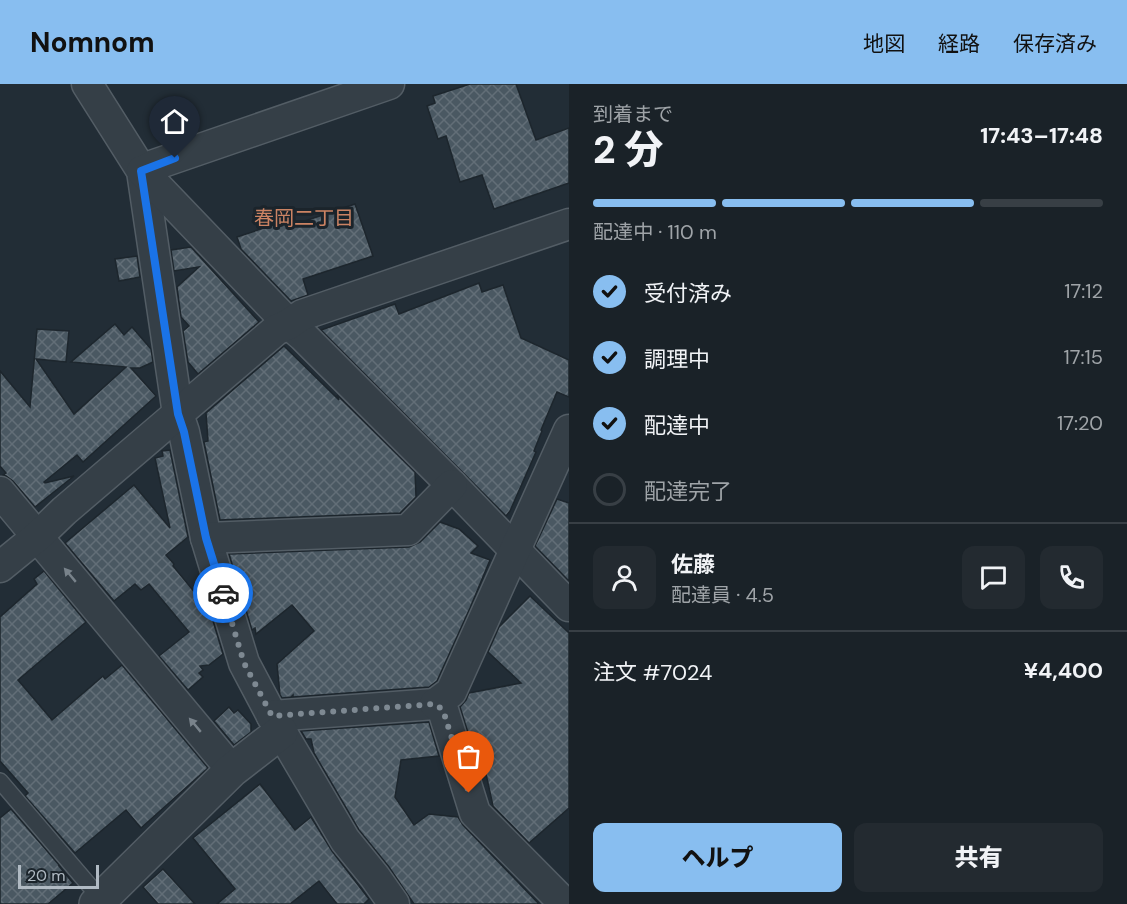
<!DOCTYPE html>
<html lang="ja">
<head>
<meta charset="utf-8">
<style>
	:root { --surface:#1a2228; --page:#232a30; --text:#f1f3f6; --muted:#9fa4a8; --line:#383f45; --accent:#88bef0 }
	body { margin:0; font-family:"DM Sans","Noto Sans JP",sans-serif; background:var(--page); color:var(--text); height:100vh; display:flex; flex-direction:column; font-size:22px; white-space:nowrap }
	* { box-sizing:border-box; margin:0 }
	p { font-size:20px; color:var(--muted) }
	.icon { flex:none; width:33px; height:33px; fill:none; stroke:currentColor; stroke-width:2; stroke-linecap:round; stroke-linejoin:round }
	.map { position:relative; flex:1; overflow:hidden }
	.details { display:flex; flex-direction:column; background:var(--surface); width:558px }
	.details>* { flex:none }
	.scale { position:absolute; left:18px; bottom:15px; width:81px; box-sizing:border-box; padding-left:6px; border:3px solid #b0bac3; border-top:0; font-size:16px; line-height:21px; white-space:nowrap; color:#b0bac3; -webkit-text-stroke:4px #1b242b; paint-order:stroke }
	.pin { position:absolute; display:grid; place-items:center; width:51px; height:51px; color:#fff; margin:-62px -26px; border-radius:50% 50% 50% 0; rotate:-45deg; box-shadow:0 0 6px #0007 }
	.pin .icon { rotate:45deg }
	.courier { position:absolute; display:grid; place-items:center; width:60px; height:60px; margin:-30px; border:4px solid #1a73e8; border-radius:50%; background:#fff; color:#222; box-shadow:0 2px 8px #0007 }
	.summary em { font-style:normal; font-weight:800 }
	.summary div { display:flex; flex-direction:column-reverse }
	.summary { display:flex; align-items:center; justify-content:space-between; height:102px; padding:0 24px }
	h1 { font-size:39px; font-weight:800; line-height:45px }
	.bar { display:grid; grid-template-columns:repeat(4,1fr); gap:9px 6px; align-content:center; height:72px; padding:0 24px }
	.bar i { height:8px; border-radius:4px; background:var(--line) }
	.bar .active { background:var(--accent) }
	.bar p { grid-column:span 4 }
	.line { display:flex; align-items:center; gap:15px; padding:0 24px; border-top:2px solid var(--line) }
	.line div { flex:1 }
	.round { display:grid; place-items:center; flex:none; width:63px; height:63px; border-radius:12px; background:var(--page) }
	ol { padding:0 24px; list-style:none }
	li { display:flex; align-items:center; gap:18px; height:66px }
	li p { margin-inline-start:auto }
	li .icon { padding:6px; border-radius:50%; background:var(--accent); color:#111; stroke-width:4 }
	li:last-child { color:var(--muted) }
	li i { width:33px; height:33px; border:3px solid var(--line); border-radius:50% }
	.cta { display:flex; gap:12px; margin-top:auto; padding:12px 24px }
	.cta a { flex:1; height:69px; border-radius:12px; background:var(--accent); color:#111; font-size:24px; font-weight:800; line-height:69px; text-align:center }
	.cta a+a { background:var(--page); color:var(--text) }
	header { display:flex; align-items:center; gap:36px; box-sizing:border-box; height:84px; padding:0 30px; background:var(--accent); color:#111 }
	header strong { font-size:28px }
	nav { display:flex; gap:33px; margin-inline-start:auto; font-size:21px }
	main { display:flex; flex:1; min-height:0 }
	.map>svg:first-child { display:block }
	.building { fill:url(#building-cross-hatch); stroke:#1d262d; stroke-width:1.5 }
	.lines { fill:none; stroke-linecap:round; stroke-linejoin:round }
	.service-casing { stroke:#535d65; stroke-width:18 }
	.minor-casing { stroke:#535d65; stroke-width:33 }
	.tertiary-casing { stroke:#535d65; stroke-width:36 }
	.service { stroke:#353f47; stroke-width:15 }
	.minor { stroke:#353f47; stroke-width:30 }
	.tertiary { stroke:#353f47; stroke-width:33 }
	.oneway { fill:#79838b }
	.done { stroke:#7e8992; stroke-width:6; stroke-dasharray:0 10.8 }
	.route { stroke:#1a73e8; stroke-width:8 }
	.labels { text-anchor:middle; stroke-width:6; stroke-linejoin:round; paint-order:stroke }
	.neighbourhood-label { font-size:20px; fill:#cb8363; stroke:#1b242b }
</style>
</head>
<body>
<header>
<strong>Nomnom</strong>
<nav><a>地図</a><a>経路</a><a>保存済み</a></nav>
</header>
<main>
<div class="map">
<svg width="569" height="820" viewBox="0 0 569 820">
	<defs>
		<pattern id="building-cross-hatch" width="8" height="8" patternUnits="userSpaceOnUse" patternTransform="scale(1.5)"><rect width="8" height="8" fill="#4a5862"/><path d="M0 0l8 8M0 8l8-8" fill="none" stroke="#626e77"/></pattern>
	</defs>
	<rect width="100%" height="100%" fill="#222d36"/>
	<g class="building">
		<polygon points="470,0 516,0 536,56 569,44 569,99 494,125 482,91 460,98 446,52 438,55 427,22 435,19 433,12"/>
		<polygon points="355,120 373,172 303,195 308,211 291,217 241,165 237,153 294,134 296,140"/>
		<polygon points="191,163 259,238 198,290 188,278 183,247 189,242 181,233 177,203 199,183 174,187 171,166"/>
		<polygon points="137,172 140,193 119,197 115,175"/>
		<polygon points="479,199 482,208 503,201 521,254 569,276 569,313 557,308 541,346 542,347 534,367 536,368 510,427 506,432 321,246 395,220 399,230"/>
		<polygon points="115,240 124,251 132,243 151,265 153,278 140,284 131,284 156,312 83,378 77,371 44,398 45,399 74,392 35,423 13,397 6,392 3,391 6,389 0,382 0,287 30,323 37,245 69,247 66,278 36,275 74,330 126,283 71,278"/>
		<polygon points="284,262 339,316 337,311 415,388 416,413 400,429 220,436 204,358 208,357 206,329"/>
		<polygon points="170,366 188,453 166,471 174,480 173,482 210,527 223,570 209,581 200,582 203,586 199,589 203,593 188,606 159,572 189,548 149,500 141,506 135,500 114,517 65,459 134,401 170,444 155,374 163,372 162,367"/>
		<polygon points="557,415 569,419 569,497 535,462"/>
		<polygon points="440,438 459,445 478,462 471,469 490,476 470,524 437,597 429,603 293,613 293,611 291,613 282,614 280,611 277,580 314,547 292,521 256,550 255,544 252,546 229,470 409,463 420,458"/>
		<polygon points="44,487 86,538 18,596 52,636 103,592 105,595 122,581 208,684 141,744 126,726 75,769 25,712 28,709 0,677 0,533 37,500 34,495"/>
		<polygon points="530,512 569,549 569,724 529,759 493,722 481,667 474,668 460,623 466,616 469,609 521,599 488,568 499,543"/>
		<polygon points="229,623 234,629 238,626 251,640 251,648 234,661 214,637"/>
		<polygon points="429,638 439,672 401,676 395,713 414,741 429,730 458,733 463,741 539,820 414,820 389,783 359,746 314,669 311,655 306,655 301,647"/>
		<polygon points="260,700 295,746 311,733 332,767 369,815 364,820 337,820 319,797 290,820 217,820 235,805 193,754"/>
		<polygon points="11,725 60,782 59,782 73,799 48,820 0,820 0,734"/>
		<polygon points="163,785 195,820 158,820 143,803"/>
	</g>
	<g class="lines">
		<defs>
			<polyline id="service" points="0,697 101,815"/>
			<g id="minor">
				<polyline points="87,0 142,87 178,330 184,348 206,454 244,579 272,632 345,756 375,793 394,820"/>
				<polyline points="389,0 154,81 142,87 289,240 303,252 452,401 569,522"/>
				<polyline points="0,408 232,686"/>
				<polyline points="206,454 408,446 452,401"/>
				<polyline points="0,483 38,452 64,427 276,246 289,240 302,231 569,140"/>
				<polyline points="272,632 435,620"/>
				<polyline points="565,820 475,729 443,626 435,620 451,608 569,346"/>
			</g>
			<polyline id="tertiary" points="96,820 232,686 281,648"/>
		</defs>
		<use href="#service" class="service-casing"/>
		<use href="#minor" class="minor-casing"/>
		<use href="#tertiary" class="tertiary-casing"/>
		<use href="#service" class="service"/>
		<use href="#minor" class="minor"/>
		<use href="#tertiary" class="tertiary"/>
	</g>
	<defs><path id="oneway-solid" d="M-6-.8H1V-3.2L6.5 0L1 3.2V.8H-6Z" transform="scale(1.5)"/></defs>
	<g class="oneway">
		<use href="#oneway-solid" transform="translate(70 491) rotate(-130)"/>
		<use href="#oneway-solid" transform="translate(195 641) rotate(-130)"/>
	</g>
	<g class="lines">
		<polyline class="done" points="223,509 244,579 272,632 435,620 443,626 469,709"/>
		<polyline class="route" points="175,74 141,87 178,330 184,348 206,454 223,509"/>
	</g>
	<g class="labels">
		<g class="neighbourhood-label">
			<text x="304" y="141">春岡二丁目</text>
		</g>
	</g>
</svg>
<div class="scale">20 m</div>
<div class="pin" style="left:469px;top:709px;background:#ea580c"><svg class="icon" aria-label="bag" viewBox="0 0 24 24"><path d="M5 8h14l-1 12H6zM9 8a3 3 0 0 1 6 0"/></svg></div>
<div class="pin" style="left:175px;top:74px;background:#1f2937"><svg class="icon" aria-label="home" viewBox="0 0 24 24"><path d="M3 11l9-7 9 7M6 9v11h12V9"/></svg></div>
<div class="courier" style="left:223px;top:509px"><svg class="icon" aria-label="car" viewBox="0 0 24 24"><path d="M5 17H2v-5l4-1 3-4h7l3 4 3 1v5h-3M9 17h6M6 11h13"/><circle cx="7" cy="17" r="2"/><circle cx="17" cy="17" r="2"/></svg></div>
</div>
<section class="details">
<div class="summary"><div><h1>2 分</h1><p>到着まで</p></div><em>17:43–17:48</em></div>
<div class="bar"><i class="active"></i><i class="active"></i><i class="active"></i><i></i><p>配達中 · 110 m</p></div>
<ol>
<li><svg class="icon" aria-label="check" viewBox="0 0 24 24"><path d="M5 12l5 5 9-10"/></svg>受付済み<p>17:12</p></li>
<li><svg class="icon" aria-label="check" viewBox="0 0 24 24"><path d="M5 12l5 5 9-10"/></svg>調理中<p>17:15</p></li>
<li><svg class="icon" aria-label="check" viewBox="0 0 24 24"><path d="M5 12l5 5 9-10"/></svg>配達中<p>17:20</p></li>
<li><i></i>配達完了</li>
</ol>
<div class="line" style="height:108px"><a class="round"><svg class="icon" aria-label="person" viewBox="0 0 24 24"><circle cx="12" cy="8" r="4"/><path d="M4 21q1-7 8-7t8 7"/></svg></a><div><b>佐藤</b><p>配達員 · 4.5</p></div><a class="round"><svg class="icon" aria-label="chat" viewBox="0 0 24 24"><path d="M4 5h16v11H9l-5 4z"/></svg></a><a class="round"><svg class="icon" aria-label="phone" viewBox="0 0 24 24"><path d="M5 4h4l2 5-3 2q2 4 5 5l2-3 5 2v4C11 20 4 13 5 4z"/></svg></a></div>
<div class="line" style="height:78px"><div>注文 #7024</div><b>¥4,400</b></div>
<div class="cta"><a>ヘルプ</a><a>共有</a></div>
</section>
</main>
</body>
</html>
